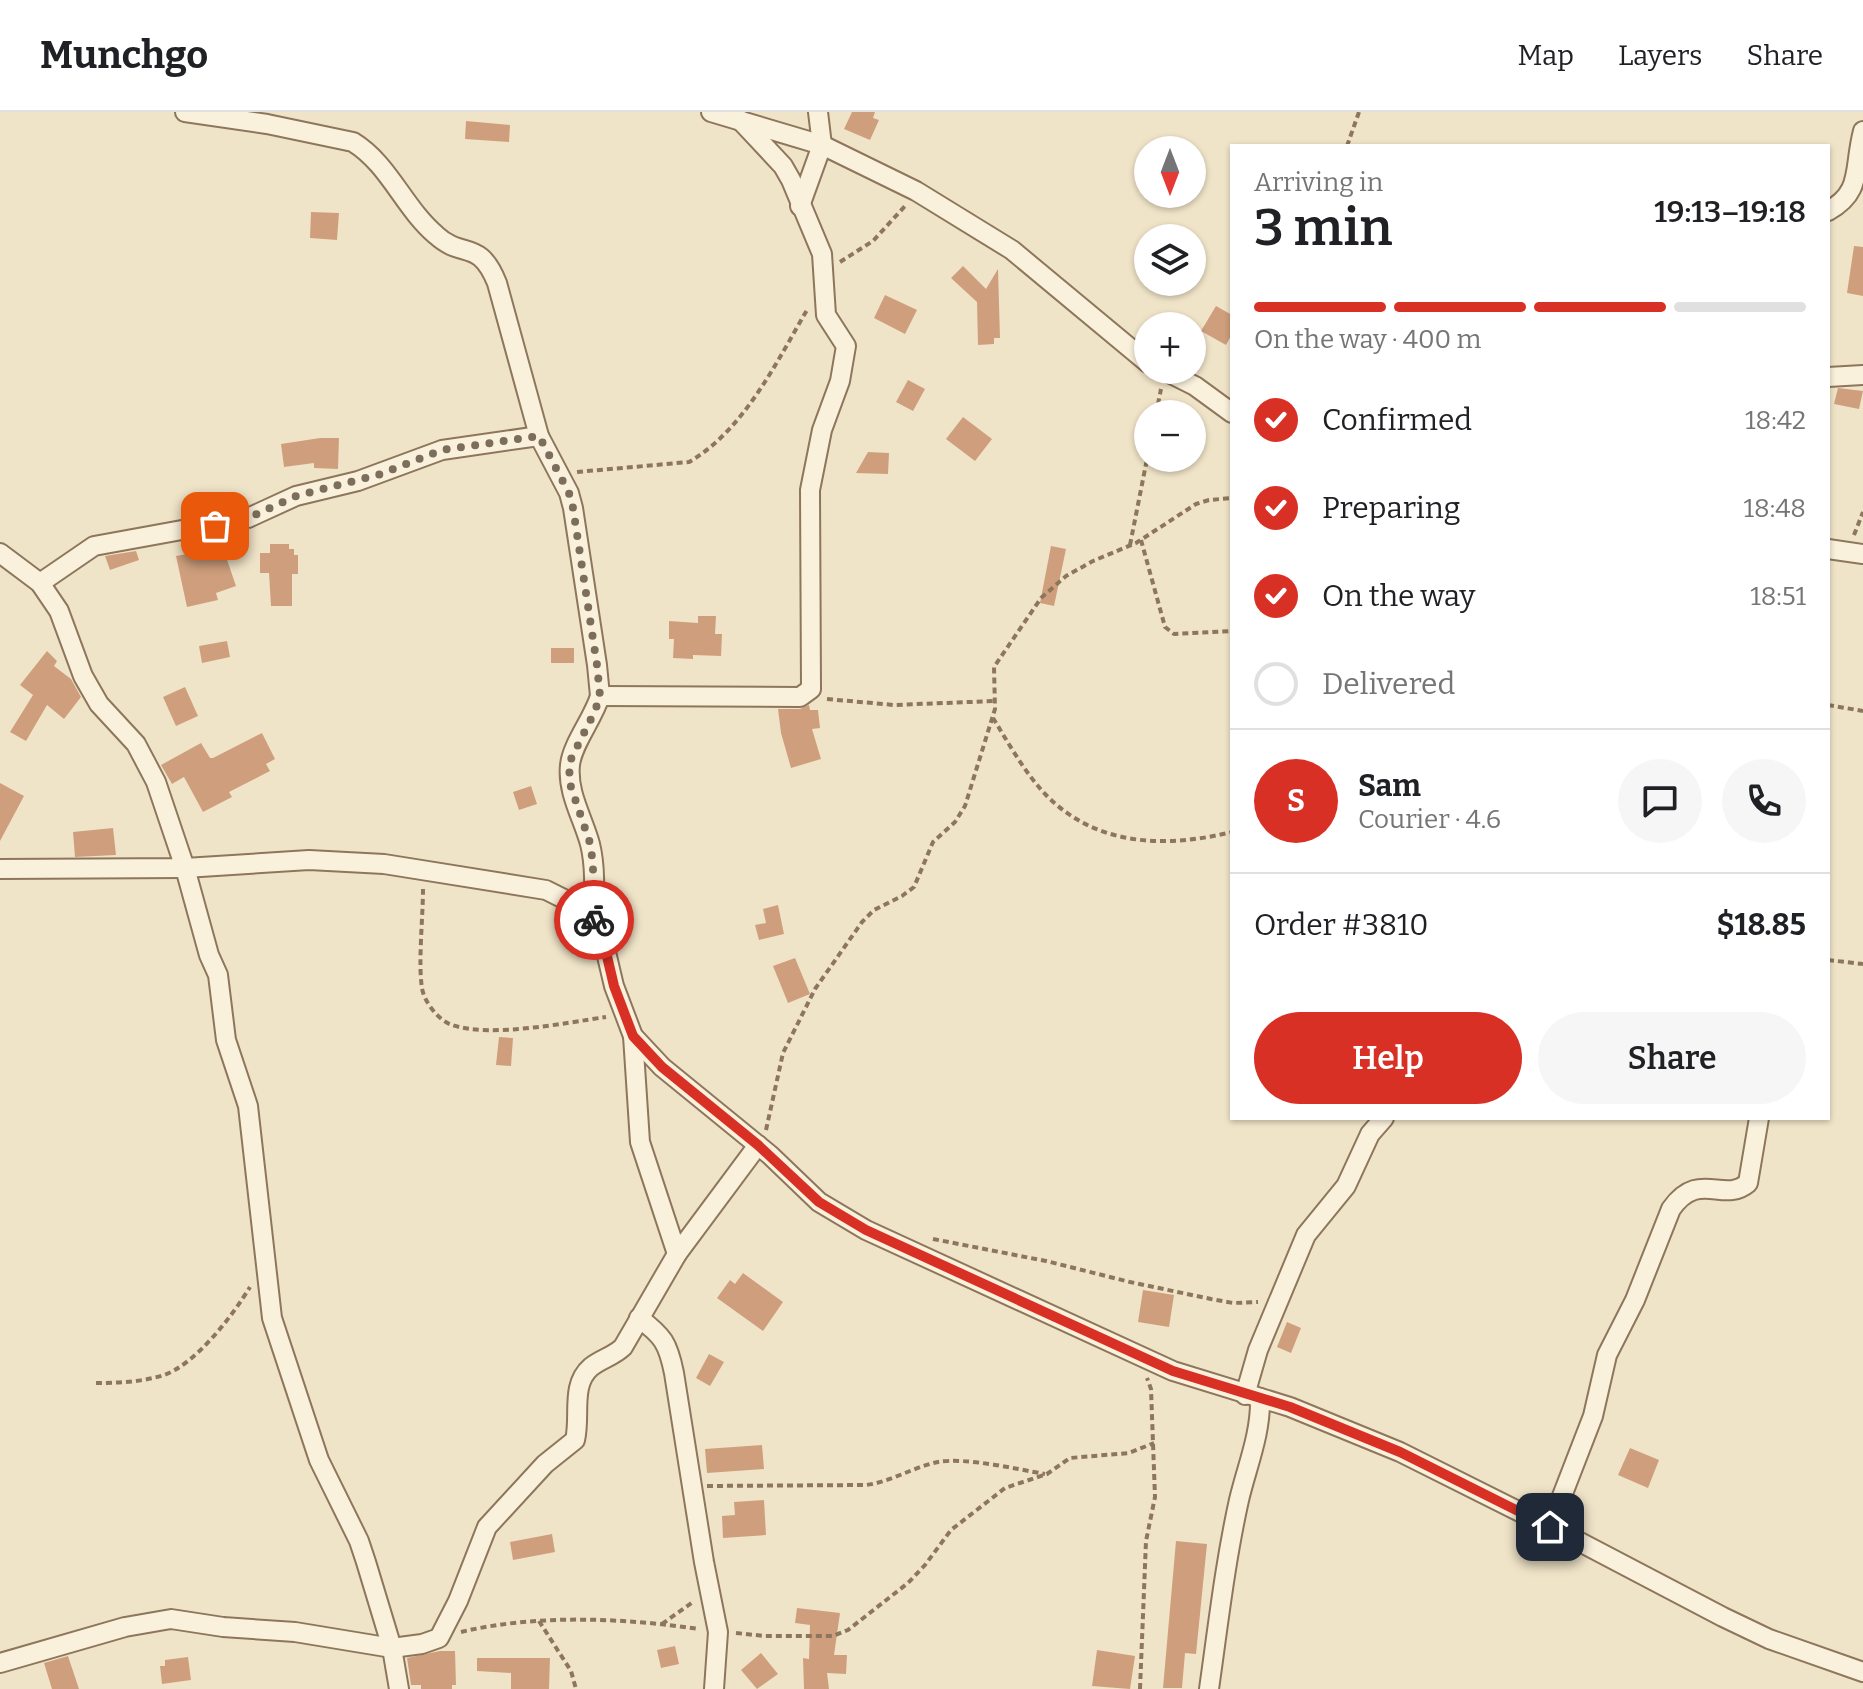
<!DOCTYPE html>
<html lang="en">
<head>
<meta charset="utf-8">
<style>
	:root { --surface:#fff; --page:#f6f6f6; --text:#202124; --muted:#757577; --line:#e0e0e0; --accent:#d93025 }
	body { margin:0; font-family:Bitter,serif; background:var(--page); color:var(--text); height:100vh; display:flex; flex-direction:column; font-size:30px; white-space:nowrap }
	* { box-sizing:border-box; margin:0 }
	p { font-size:26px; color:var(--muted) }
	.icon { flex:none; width:44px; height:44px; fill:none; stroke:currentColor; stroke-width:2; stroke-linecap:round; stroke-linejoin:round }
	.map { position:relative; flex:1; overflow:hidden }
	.details { position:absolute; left:1230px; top:32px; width:600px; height:976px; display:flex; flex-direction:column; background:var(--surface); border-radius:0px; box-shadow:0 2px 6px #0004 }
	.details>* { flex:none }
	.needle { width:52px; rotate:180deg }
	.buttons { position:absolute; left:1134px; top:24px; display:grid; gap:16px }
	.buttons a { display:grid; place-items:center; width:72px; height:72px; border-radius:50%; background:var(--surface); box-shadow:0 2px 6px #0004; font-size:40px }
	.pin { position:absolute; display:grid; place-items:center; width:68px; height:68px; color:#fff; margin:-34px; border-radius:16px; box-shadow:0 4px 12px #0006 }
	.courier { position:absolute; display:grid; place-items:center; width:80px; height:80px; margin:-40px; border:6px solid #d93025; border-radius:50%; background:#fff; color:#222; box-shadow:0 2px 10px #0007 }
	.overview em { font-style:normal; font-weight:600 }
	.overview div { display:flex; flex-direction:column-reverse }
	.overview { display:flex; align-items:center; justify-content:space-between; height:136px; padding:0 24px }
	h1 { font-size:52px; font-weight:600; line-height:60px }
	.bar { display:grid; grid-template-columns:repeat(4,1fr); gap:12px 8px; align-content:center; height:96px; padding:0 24px }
	.bar i { height:10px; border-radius:6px; background:var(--line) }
	.bar .on { background:var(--accent) }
	.bar p { grid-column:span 4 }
	.line { display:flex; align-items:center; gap:20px; padding:0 24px; border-top:2px solid var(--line) }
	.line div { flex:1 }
	.round { display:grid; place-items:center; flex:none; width:84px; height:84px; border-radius:42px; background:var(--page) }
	ol { padding:0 24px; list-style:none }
	li { display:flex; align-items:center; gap:24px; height:88px }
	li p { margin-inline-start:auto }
	li .icon { padding:8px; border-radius:50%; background:var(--accent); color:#fff; stroke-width:4 }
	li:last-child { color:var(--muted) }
	li i { width:44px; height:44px; border:4px solid var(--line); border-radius:50% }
	.primary-button { display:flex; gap:16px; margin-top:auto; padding:16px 24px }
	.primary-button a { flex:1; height:92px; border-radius:48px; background:var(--accent); color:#fff; font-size:32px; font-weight:600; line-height:92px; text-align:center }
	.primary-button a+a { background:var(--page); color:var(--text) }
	header { display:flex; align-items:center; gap:48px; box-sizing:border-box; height:112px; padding:0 40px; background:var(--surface); border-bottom:2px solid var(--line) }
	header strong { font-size:38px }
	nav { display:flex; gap:44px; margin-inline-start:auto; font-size:28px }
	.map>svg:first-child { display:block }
	.building { fill:#cf9f7d }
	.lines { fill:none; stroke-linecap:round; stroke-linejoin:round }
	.street-casing { stroke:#8d765c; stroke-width:22 }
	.path { stroke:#8d765c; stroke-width:4; stroke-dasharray:6 4; stroke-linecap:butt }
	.street { stroke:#faf1dc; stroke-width:18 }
	.done { stroke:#7c6e5b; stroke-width:8; stroke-dasharray:0 14.4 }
	.route { stroke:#d93025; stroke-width:10 }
</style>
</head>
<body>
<header>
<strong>Munchgo</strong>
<nav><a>Map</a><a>Layers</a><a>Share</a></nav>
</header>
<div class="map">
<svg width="1863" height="1577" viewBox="0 0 1863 1577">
	<rect width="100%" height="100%" fill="#f0e4c8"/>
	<g class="building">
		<polygon points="852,0 875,0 873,6 879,8 870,28 844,17"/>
		<polygon points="466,9 510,13 509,30 465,27"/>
		<polygon points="311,100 339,101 337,128 310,126"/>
		<polygon points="1854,134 1863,135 1863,184 1847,181"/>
		<polygon points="963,154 986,177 998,157 1000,226 994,226 994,232 978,233 977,190 951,166"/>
		<polygon points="885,183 917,198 905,222 874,206"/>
		<polygon points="1216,194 1232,203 1232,222 1226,233 1201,219"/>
		<polygon points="908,268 925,277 913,299 896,290"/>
		<polygon points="1838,276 1863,279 1859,297 1834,292"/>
		<polygon points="963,305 992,327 975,349 946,327"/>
		<polygon points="320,326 339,326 338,357 314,356 314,351 284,355 281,332"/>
		<polygon points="868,340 889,341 888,362 856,361"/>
		<polygon points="270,432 289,432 289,437 294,437 294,443 298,443 298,462 292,462 292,494 271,494 269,461 260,461 260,441 270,441"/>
		<polygon points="1051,434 1066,437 1054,494 1040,491"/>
		<polygon points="136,439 139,448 110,458 105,444"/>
		<polygon points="224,439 236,474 216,481 218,488 187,495 176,444 192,441 193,446"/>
		<polygon points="698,504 716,504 715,522 722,522 721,544 693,543 693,547 673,546 674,527 669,527 669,509 698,511"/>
		<polygon points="227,529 230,545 202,551 199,534"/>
		<rect x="551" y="536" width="23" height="15"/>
		<polygon points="47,539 57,549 54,554 71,567 81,585 64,607 47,593 26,629 10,620 33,583 20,573"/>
		<polygon points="185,575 198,604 176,614 163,585"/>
		<polygon points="809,593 810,598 818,598 820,616 812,617 821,647 791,656 781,621 778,597 800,597"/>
		<polygon points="262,621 275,647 266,652 270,659 229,680 232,685 203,700 184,665 172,672 161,653 201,631 210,646 213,646"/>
		<polygon points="0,671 24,684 0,729"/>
		<polygon points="531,674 537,692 519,698 513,680"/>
		<polygon points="113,716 116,743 75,745 73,720"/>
		<polygon points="778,793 784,822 759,828 755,813 766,811 763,797"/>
		<polygon points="795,846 810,882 788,891 773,854"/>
		<polygon points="499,925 513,926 511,954 496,953"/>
		<polygon points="743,1161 783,1190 763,1219 717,1186 730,1168 735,1172"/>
		<polygon points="1143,1178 1174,1183 1169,1215 1138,1210"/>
		<polygon points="1287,1210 1301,1216 1291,1241 1277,1235"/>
		<polygon points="709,1242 724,1250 710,1274 696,1266"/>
		<polygon points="762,1333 764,1357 707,1361 705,1337"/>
		<polygon points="1630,1336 1659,1348 1648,1376 1618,1363"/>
		<polygon points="764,1388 766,1423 723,1426 722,1404 735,1403 734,1390"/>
		<polygon points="552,1422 555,1440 513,1448 510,1430"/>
		<polygon points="1176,1429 1207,1432 1196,1542 1185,1541 1182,1576 1163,1576"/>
		<polygon points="797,1496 840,1501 834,1543 847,1543 846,1562 827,1561 829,1577 804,1577 803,1546 809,1547 810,1513 795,1511"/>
		<polygon points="675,1534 679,1552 661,1556 657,1538"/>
		<polygon points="1097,1538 1135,1544 1130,1577 1092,1574"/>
		<polygon points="440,1539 455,1539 456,1573 452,1573 452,1577 421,1577 421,1573 411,1573 407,1546"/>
		<polygon points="761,1541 778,1562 757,1577 741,1558"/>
		<polygon points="68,1544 79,1577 52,1577 44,1551"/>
		<polygon points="188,1545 191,1568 162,1572 160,1554 165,1554 165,1548"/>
		<polygon points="477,1546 550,1546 549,1577 511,1577 511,1561 477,1559"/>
	</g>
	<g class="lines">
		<defs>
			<g id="street">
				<path d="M 185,0 L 267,12 L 353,30 C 389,52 404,96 436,123 C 463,148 479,126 497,171 L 539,324 L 569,381 L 573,396 L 597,553 L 600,584 C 593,607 572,632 570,653 C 567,681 583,706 590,732 C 596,756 594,783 593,808"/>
				<polyline points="711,0 822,33 916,79 1012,138 1148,251"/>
				<polyline points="800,94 822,33 818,0"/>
				<path d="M 1828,99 C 1863,80 1853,57 1863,19"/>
				<polyline points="1163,258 1195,274 1232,301"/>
				<polyline points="1828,265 1863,263"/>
				<polyline points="1828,437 1863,442"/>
				<polyline points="0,441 40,471 59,499 83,564 99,592 136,632 156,670 185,756 209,843 218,863 226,928 248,994 272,1206 319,1348 359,1429 366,1450 392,1536 399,1577"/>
				<polyline points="40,471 94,434 248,406 296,384 358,369 442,338 539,324"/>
				<polyline points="600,584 800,585 811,577 810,378 822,318 840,269 846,234 826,203 822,142 791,68 783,54 740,8"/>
				<polyline points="0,757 185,756 309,748 384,752 546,778 568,789 593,808 602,823 614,874 633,924 662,955 770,1043 819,1090 866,1118 1173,1259 1290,1295 1400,1340 1578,1429 1723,1505 1769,1527 1863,1560"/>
				<polyline points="633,924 640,1030 677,1142"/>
				<path d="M 639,1206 C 663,1224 668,1231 674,1261 L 704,1450 L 718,1520 L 714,1577"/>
				<polyline points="1245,1283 1258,1238 1306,1123 1346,1074 1370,1022 1384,1006"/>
				<path d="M 1550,1415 L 1593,1304 L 1607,1243 L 1635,1188 L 1671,1097 C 1699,1057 1723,1092 1748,1071 L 1759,1006"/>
				<path d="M 0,1551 L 125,1515 L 171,1507 L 223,1515 L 295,1520 L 392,1536 L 422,1532 L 439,1526 L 458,1489 L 487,1415 L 545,1352 L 575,1328 C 581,1304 570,1273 591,1255 C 601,1247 614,1244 623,1235 L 677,1142 L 758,1033"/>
				<path d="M 1209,1577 C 1218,1514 1225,1451 1239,1388 C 1247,1354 1261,1322 1260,1286"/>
			</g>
		</defs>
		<use href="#street" class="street-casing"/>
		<g class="path">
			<polyline points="1347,34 1359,0"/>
			<polyline points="840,150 873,129 905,94"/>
			<polyline points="1156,302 1161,277"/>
			<path d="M 577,360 L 689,350 C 744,318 776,251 807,198"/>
			<polyline points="1854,423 1863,400"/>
			<polyline points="1141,428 1165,515 1174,522 1232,519"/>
			<polyline points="1130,433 1148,342"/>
			<polyline points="827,587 894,593 995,589"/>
			<polyline points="1828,593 1863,599"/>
			<path d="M 993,606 C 1009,632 1025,661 1046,683 C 1097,735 1166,736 1232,720"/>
			<path d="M 423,777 C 423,805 418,851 422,876 C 424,890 439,909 452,913 C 490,926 565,911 606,905"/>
			<polyline points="1828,848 1863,852"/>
			<polyline points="766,1018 783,941 815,877 862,810 874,798 902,784 914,775 933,730 955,710 965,694 995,597 994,555 1041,486 1066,464 1093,449 1136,431 1196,392 1209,388 1232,386"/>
			<polyline points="933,1127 1046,1149 1130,1170 1211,1187 1233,1191 1258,1190"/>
			<path d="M 96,1271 C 118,1271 142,1270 164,1263 C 196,1252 233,1203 250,1175"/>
			<path d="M 707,1374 L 866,1373 C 891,1370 913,1355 938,1350 C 965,1345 1016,1357 1045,1362"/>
			<polyline points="539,1509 571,1559 576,1577"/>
			<polyline points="662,1512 693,1490"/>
			<path d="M 461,1520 C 536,1502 624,1506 699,1517"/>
			<polyline points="736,1521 765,1524 833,1524 848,1518 908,1471 925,1453 951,1418 1005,1376 1047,1362 1070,1346 1129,1341 1154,1331"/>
			<polyline points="1140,1577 1146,1429 1155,1385 1151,1277 1147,1266"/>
		</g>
		<use href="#street" class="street"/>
	</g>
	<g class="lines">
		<polyline class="done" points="215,414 248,406 296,384 381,362 442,338 539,324 569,381 573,396 597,553 600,584 595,599 570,649 569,669 591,734 594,769 594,808"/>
		<polyline class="route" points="594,808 602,823 614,874 633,924 662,955 758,1033 819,1090 866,1118 1173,1259 1290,1295 1400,1340 1550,1415"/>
	</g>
</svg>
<div class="buttons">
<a><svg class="needle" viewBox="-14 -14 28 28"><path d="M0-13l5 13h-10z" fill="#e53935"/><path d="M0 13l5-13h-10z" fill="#757577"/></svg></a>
<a><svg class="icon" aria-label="layers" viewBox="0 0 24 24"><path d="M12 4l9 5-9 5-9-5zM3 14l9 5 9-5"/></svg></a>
<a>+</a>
<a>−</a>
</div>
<div class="pin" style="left:215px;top:414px;background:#ea580c"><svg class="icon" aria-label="bag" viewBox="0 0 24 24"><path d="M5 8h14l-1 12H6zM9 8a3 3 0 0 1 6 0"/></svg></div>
<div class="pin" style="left:1550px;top:1415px;background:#1f2937"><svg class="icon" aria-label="home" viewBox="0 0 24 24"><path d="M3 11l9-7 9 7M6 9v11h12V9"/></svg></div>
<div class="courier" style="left:594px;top:808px"><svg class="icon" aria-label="bike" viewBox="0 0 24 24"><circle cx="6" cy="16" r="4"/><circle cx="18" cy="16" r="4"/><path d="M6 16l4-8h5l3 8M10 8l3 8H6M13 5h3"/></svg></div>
<section class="details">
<div class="overview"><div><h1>3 min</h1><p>Arriving in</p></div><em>19:13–19:18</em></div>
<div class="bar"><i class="on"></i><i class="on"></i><i class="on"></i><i></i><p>On the way · 400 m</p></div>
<ol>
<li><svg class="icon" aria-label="check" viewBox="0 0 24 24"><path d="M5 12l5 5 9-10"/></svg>Confirmed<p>18:42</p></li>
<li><svg class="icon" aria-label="check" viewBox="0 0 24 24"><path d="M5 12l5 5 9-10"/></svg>Preparing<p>18:48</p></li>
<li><svg class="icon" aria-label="check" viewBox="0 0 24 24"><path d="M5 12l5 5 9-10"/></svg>On the way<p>18:51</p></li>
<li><i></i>Delivered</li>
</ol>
<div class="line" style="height:144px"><b class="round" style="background:var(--accent);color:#fff">S</b><div><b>Sam</b><p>Courier · 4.6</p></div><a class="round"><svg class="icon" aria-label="chat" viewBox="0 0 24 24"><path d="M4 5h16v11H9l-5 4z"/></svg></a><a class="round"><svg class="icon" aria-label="phone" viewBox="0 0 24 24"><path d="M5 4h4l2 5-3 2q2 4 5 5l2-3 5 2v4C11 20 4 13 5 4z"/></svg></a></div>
<div class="line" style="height:104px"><div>Order #3810</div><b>$18.85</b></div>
<div class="primary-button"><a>Help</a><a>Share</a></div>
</section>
</div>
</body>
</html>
